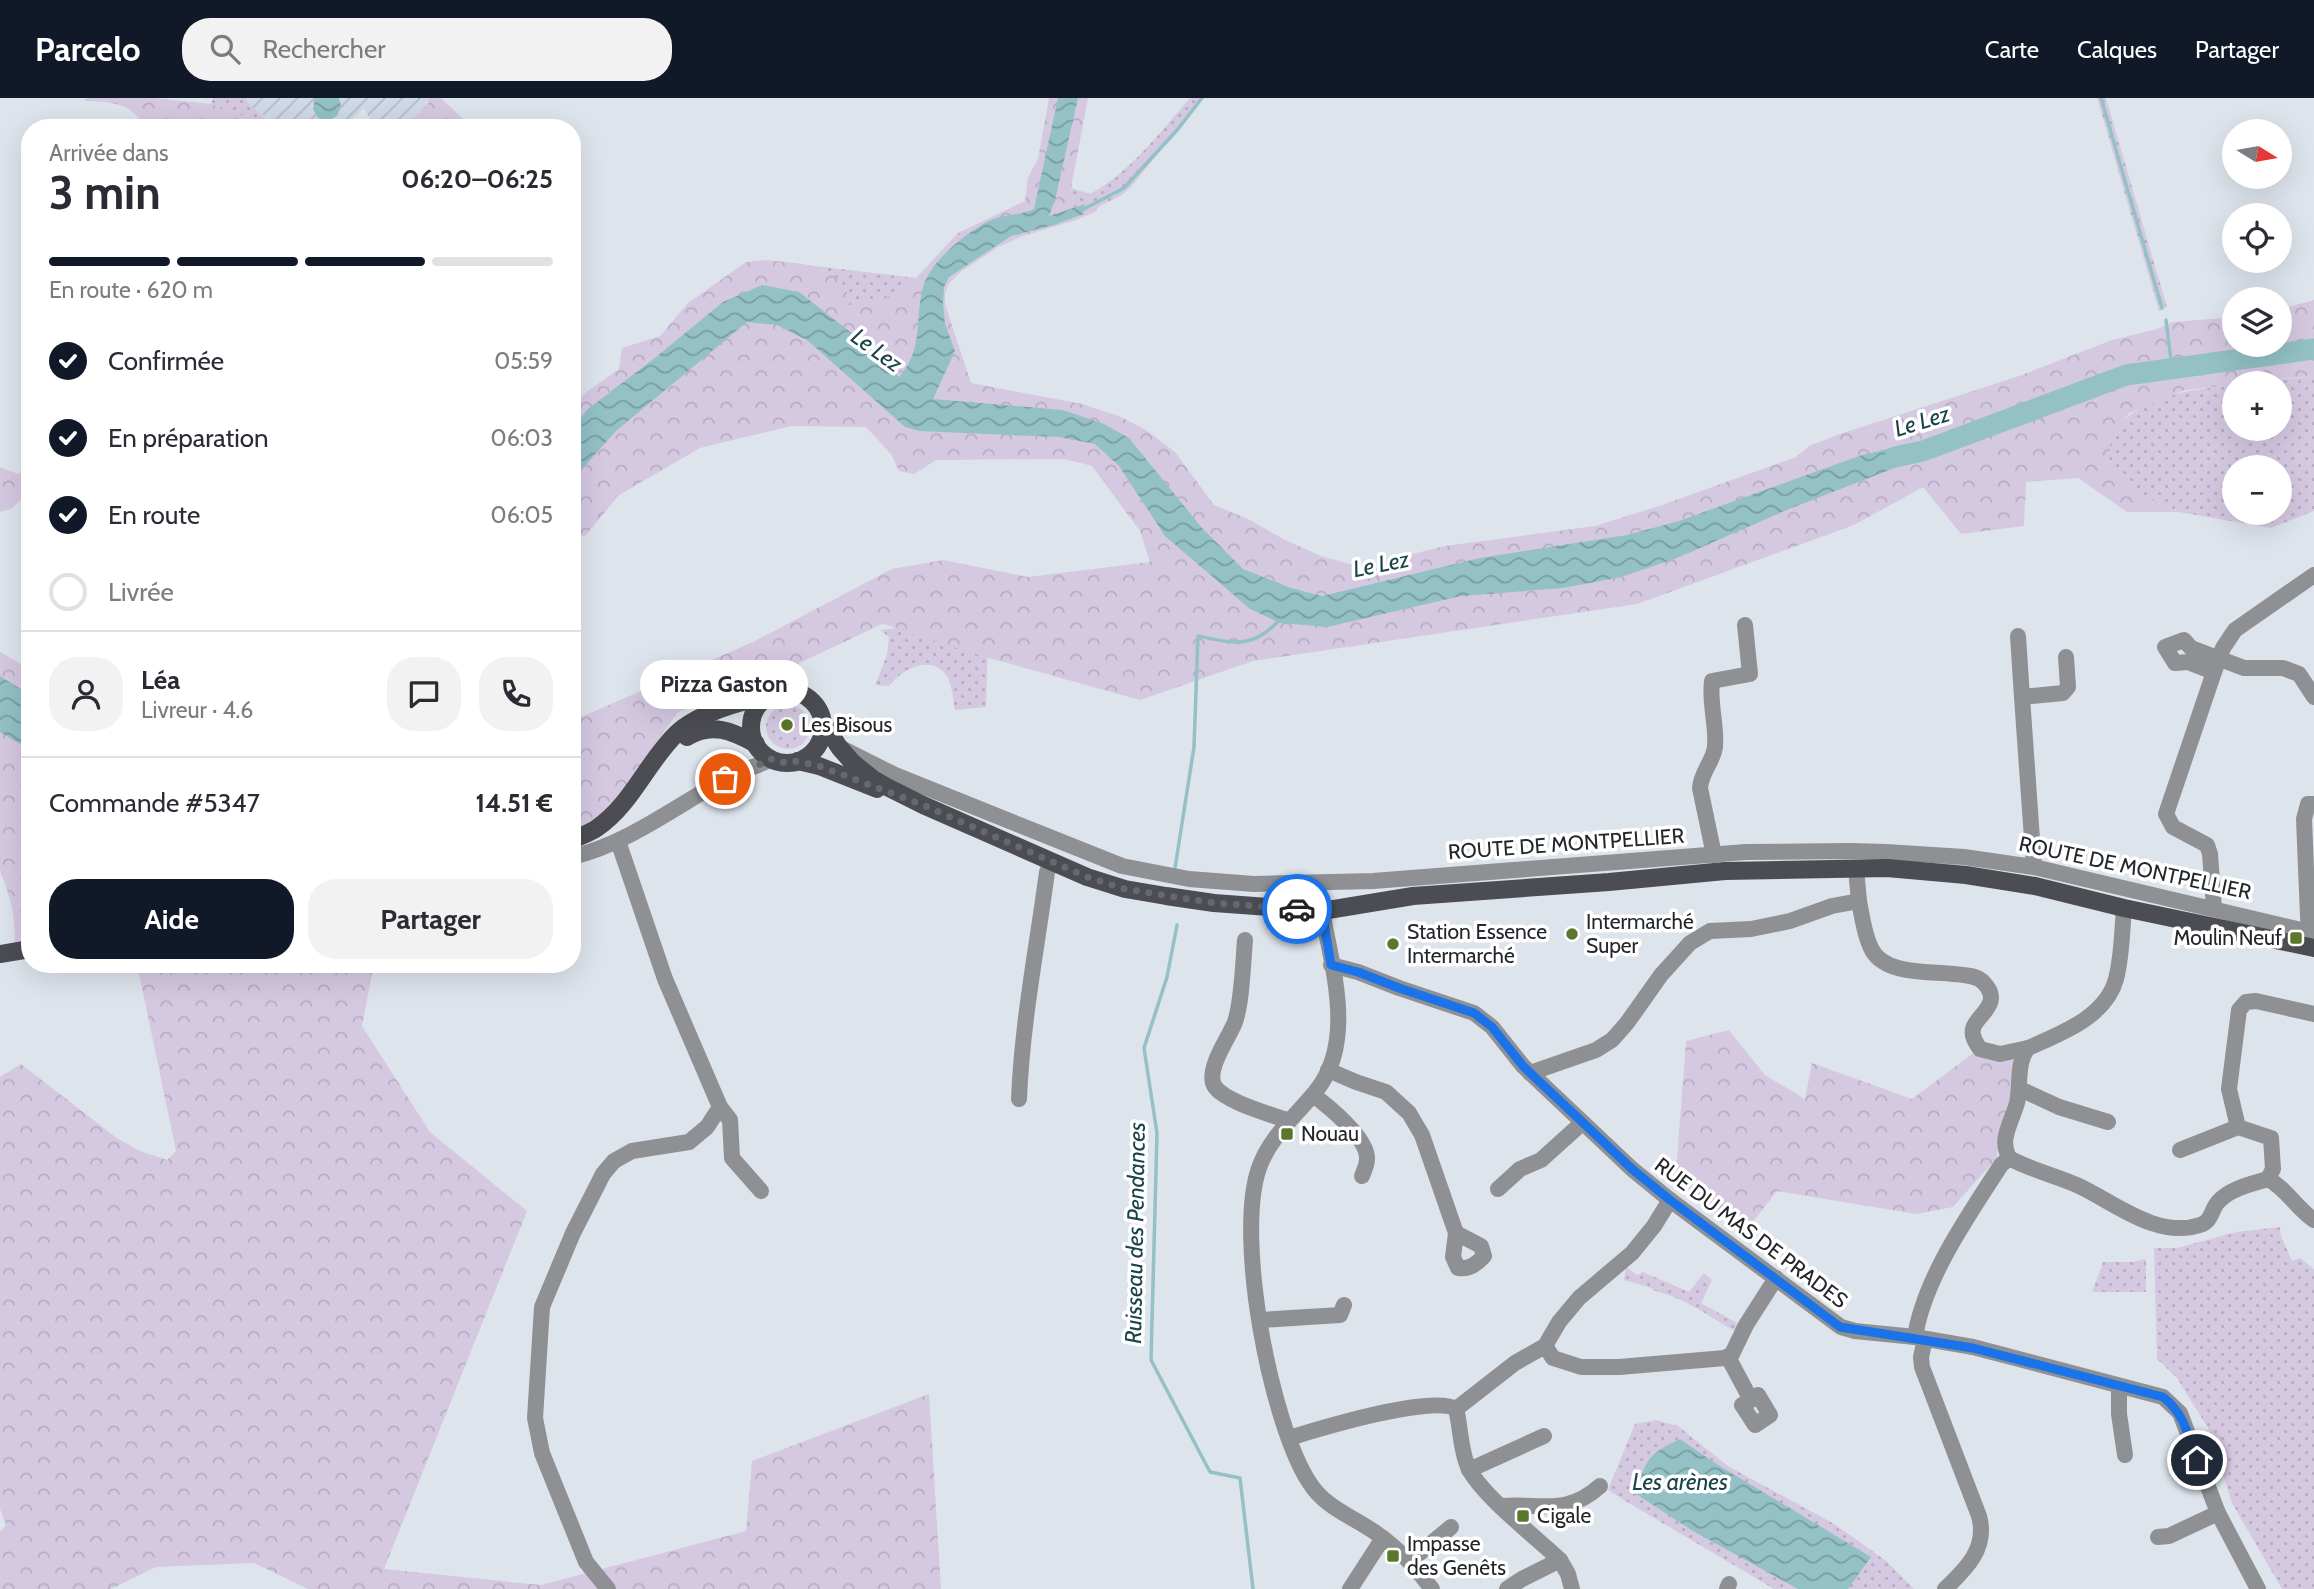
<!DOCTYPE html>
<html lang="fr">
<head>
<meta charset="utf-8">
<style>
	:root { --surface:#fff; --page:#f2f2f3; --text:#2b2b33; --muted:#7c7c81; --line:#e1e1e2; --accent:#111827 }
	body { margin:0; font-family:Cabin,sans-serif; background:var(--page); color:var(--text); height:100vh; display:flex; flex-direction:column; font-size:26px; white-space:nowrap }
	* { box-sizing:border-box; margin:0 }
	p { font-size:23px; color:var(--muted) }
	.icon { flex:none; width:38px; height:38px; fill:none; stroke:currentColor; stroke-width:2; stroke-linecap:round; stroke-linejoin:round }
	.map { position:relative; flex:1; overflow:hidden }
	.panel { position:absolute; left:21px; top:21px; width:560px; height:854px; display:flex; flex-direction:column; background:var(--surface); border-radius:28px; box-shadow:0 7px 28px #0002 }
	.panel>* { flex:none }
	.needle { width:46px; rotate:101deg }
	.fabs { position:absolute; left:2222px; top:21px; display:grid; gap:14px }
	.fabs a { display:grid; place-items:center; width:70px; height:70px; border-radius:50%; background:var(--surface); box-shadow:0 7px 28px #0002; font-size:35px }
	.pin { position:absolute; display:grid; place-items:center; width:60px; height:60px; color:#fff; margin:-30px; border:4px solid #fff; border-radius:50%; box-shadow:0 2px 7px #0007 }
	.courier { position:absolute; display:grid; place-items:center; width:70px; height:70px; margin:-35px; border:5px solid #1a73e8; border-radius:50%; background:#fff; color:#222; box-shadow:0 2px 9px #0007 }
	.bubble { position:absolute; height:49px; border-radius:24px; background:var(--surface); box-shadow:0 7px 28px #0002; font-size:23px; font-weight:700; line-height:49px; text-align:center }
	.headline em { font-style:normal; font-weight:700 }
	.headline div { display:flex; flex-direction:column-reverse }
	.headline { display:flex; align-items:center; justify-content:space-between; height:119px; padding:0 28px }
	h1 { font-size:46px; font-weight:700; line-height:52px }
	.bar { display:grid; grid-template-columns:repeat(4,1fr); gap:10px 7px; align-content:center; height:84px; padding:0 28px }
	.bar i { height:9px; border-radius:5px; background:var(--line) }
	.bar .selected { background:var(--accent) }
	.bar p { grid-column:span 4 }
	.line { display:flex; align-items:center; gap:18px; padding:0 28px; border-top:2px solid var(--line) }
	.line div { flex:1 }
	.round { display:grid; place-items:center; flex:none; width:74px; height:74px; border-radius:28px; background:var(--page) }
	ol { padding:0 28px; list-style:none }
	li { display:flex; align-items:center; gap:21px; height:77px }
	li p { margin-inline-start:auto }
	li .icon { padding:7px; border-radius:50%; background:var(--accent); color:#fff; stroke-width:4 }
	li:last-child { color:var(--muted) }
	li i { width:38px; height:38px; border:4px solid var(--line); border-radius:50% }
	.cta { display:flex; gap:14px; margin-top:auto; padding:14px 28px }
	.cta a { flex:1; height:80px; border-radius:28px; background:var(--accent); color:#fff; font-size:28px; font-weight:700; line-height:80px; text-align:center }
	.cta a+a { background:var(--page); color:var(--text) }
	header { display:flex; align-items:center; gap:42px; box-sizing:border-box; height:98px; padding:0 35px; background:var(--accent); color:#fff }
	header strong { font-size:33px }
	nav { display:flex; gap:38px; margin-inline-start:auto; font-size:24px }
	.search { width:490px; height:63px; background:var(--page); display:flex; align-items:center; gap:18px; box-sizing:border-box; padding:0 24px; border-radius:28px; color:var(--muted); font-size:26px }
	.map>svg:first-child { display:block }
	.industrial { fill:url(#industrial-furrows) }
	.grass { fill:url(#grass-dots); fill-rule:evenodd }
	.forest { fill:url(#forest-crowns) }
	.water { fill:url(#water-waves) }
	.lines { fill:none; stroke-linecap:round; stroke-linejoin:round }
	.stream { stroke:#93c1c6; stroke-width:3.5 }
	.river { stroke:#93c1c6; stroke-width:21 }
	.minor { stroke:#8f9094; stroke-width:16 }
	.major { stroke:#4c4d53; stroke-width:18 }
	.done { stroke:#65686d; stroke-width:7; stroke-dasharray:0 12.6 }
	.route { stroke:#1a73e8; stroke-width:9 }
	.poi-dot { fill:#5b772b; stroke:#fff; stroke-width:2.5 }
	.labels { text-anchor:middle; stroke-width:7; stroke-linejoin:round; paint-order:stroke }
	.poi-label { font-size:21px; fill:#242629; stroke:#fff; text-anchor:start }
	.street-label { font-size:21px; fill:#242629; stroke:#fff }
	.water-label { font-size:23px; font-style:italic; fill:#194347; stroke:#fff }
</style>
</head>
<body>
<header>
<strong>Parcelo</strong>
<div class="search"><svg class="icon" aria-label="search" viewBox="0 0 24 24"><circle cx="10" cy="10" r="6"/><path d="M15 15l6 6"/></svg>Rechercher</div>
<nav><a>Carte</a><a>Calques</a><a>Partager</a></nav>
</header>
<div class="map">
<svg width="2314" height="1491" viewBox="0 0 2314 1491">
	<defs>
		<pattern id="industrial-furrows" width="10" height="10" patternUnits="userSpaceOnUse" patternTransform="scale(1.75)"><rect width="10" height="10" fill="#cfd9e8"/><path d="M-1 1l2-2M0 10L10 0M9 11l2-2" fill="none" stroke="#b2bac7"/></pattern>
		<pattern id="grass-dots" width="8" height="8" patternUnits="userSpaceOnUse" patternTransform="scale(1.75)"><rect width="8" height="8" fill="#d5c9e2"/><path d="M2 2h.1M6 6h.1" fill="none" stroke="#b7acc2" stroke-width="1.8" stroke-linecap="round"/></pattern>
		<pattern id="forest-crowns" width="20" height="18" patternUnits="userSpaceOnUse" patternTransform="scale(1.75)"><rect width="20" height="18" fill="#d5c9e2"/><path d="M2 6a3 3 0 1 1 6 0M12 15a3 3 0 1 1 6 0" fill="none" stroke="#b7acc2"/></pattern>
		<pattern id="water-waves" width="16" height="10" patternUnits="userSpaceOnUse" patternTransform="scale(1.75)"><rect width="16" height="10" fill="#93c1c6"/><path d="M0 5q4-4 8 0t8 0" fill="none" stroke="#789da1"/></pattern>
	</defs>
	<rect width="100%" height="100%" fill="#dee4ec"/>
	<polygon class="industrial" points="244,0 428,0 430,5 402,30 375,30 364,10 343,30 289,30 281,29 255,12"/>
	<g class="grass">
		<path d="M 213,0 L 244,0 C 255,13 272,28 289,30 L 251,30 L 250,19 L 230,15 L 211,6 Z"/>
		<path d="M 1190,0 L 1203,0 L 1131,89 L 1122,97 L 1098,109 L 1097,113 L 1076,122 L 1071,90 L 1090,96 C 1131,74 1160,34 1190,0 Z"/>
		<polygon points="2097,0 2106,0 2167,209 2159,213"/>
		<polygon points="807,167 916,180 896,253 807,168"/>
		<path d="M 2314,278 L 2314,413 L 2271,430 L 2179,414 L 2136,395 L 2108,367 C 2109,359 2108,348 2112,340 C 2130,298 2194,291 2235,287 L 2235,331 L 2280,331 L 2280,285 L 2250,285 ZM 2235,369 L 2280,369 L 2280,415 L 2235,415 Z"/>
		<path d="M 914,528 L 988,541 L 986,609 L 955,612 C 953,601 952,587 947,578 C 931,555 901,572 889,588 L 875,587 L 887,557 L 889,539 L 880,532 Z"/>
		<circle cx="788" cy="629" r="22"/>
		<polygon points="2280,1129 2281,1138 2292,1163 2300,1160 2314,1171 2314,1491 2282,1491 2232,1405 2208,1330 2177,1280 2157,1261 2154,1150 2177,1150 2236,1134"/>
		<polygon points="2146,1161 2146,1194 2092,1194 2103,1164 2133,1164"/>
		<path d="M 1626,1169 L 1637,1177 L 1643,1174 L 1689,1194 L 1704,1175 L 1712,1182 L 1701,1205 L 1739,1226 L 1735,1233 C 1705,1217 1689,1201 1652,1192 L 1652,1190 L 1624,1182 Z"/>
		<polygon points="1656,1322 1678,1328 1728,1368 1836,1427 1886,1463 1914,1491 1774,1491 1627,1404 1608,1392 1635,1326"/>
	</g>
	<g class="forest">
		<path d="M 86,0 L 154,0 L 211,6 L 230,15 L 250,19 L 251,30 L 144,30 C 133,3 109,4 84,3 Z"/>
		<polygon points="428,0 441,0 473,30 402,30 429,5"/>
		<polygon points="1049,0 1088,0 1071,90 1076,122 1023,138 998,149 959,175 948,187 945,196 945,206 971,285 1082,306 1119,318 1146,332 1175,354 1214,407 1248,421 1285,442 1321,458 1360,469 1445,448 1595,428 1662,407 1796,359 1809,348 1837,337 2019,278 2112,242 2157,231 2173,224 2235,219 2235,247 2280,247 2280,211 2314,202 2314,278 2235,285 2235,287 2185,292 2129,315 2111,341 2109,367 2136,395 2179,414 2127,414 2078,380 2026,384 2024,428 1961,436 1923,389 1854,427 1637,506 1253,563 1140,602 982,558 902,533 901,531 882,526 787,571 678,614 596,731 572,742 572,623 753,544 892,471 943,462 1028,479 1150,464 1140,433 1092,368 1065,361 936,362 914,376 899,373 891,356 866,329 791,328 700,350 619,397 586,437 572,441 572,308 585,295 619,271 622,250 660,238 688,205 746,164 766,162 804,166 833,176 846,190 849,207 887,200 916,180 958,135 1025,103 1028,79 1038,61"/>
		<polygon points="30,365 30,393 11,411 0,414 0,369 18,376"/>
		<path d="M 0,554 L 30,571 L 30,851 L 13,854 C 18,825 11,800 0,773 Z"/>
		<polygon points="137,866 374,866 362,928 430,1034 527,1113 384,1471 541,1487 746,1433 752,1363 929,1296 941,1491 308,1491 254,1465 156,1469 111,1491 0,1491 0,1434 6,1427 0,1411 0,979 21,966 118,1041 140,1053 167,1062 176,1053"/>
		<polygon points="1729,932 1765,977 1805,1001 1812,965 1912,1001 1972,956 2014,962 2013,993 1999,1040 1997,1060 1953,1109 1916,1116 1777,1093 1744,1135 1675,1087 1686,943"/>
	</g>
	<g class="water">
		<polygon points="315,0 339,0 341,8 337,18 328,23 318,20 313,11"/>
		<path d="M 1058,0 L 1078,0 L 1055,102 L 1049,118 L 1085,106 L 1083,116 L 1054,127 L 1011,138 L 949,179 L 944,189 L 943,204 L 945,226 L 955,253 L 933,301 L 1063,312 L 1104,326 L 1129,340 L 1202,430 L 1243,471 L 1291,490 L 1322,498 L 1480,460 L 1627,437 L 1679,423 L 1862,357 L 1921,343 L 1923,359 L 1789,411 L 1677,460 L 1621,479 L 1563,490 L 1461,498 L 1327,529 L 1280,525 L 1250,511 L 1165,438 L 1119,368 L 1095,346 L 1059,339 L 919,333 L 905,329 L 807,242 L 777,227 L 747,224 L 616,333 L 572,382 L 572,330 L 588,311 L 651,263 L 723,204 L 762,187 L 799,194 L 858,240 L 881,269 L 899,279 C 923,253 915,224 922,193 C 927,166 964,136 987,124 C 1002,116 1019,118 1034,111 Z"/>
		<polygon points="0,578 30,597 30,652 0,634"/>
		<path d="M 1680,1341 L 1718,1367 L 1871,1459 L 1848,1491 L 1798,1491 L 1693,1433 L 1636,1396 C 1646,1362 1646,1357 1680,1341 Z"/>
	</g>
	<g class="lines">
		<g class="stream">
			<polyline points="2101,0 2162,210"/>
			<polyline points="1082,112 1124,90 1178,31 1202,0"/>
			<polyline points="2166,222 2172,270"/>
			<path d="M 1175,770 L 1194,649 L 1198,538 C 1232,545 1253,552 1279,522"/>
			<polyline points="1177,827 1167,879 1144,950 1157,1035 1151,1262 1210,1374 1240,1380 1253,1491"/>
		</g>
		<polyline class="river" points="1895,359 1923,353 2126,277 2314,251"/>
		<g class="minor">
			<polyline points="2018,538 2022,599"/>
			<polyline points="2214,574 2188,564 2175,565 2165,549 2184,542 2191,550 2244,570 2283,570 2299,576 2314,599"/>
			<polyline points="841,650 895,677 1122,768 1189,781 1254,786 1373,783 1746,754 1850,753 1886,754 1964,759 2034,769 2314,835"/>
			<path d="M 1714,757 L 1700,690 C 1701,674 1713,664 1715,649 C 1717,627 1709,606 1712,583 L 1750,576 L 1745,527"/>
			<path d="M 572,759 C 629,745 676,708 727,680 C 741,673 757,668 772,661"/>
			<polyline points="2034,769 2022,599 2063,595 2068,589 2066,559"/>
			<path d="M 1859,803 C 1862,818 1864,836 1871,850 C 1883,877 1928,873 1954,876 C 1964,877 1977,877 1984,885 C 2004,906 1975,918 1973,931 C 1971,938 1976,945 1980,951 L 2000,956 L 2028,950"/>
			<polyline points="2214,810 2210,756 2207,747 2173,729 2166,716 2214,574 2223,550 2235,532 2314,477"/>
			<path d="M 1322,813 C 1332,870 1356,943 1316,993 C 1296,1018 1270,1038 1259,1070 C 1235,1138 1270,1323 1309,1384 C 1325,1410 1352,1418 1376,1435 C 1399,1451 1415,1469 1432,1491"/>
			<path d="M 1245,842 C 1243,865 1242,904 1235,924 C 1229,940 1204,973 1215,989 C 1226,1004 1270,1016 1289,1023"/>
			<polyline points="2309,843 2304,721 2308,706 2314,706"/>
			<polyline points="1331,867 1358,874 1399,890 1474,915 1492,929 1523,968 1632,1071 1670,1102 1841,1229 1855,1233 1915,1239 1973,1249 2163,1299 2180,1315 2218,1415 2258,1491"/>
			<path d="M 1328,972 L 1356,984 L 1386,994 L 1409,1015 L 1422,1037 L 1456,1135 L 1453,1159 L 1458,1170 C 1469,1172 1477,1166 1484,1158 L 1481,1148 L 1456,1135"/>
			<polyline points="1530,975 1596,952 1612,942 1627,925 1661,877 1690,845 1710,833 1751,831 1790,823 1832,808 1859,803 1856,771"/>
			<polyline points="2020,991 2059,1009 2108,1024"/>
			<path d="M 1313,997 C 1328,1008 1368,1040 1367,1061 C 1367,1067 1364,1073 1362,1078"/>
			<path d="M 1019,1001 C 1022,925 1037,849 1047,774 L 1052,763"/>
			<polyline points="720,1009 730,1022 732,1060 761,1093"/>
			<polyline points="2180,1052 2238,1029"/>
			<path d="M 2009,1060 C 2031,1072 2057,1078 2079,1088 C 2115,1105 2157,1141 2200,1127 C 2213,1123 2211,1110 2219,1103 C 2231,1090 2252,1086 2268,1081 L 2273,1071 L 2271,1040 L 2238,1029 L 2229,991 L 2239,912 L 2246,904 L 2256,903 L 2314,916"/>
			<path d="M 2009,1060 C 2006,1053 2004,1045 2006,1038 C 2008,1027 2014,1016 2017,1005 C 2021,987 2016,965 2028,950 C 2060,936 2106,919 2116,881 C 2122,859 2122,833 2124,810"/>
			<path d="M 2268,1081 C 2287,1091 2296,1110 2314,1122"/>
			<polyline points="1498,1091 1520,1071 1541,1062 1582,1025"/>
			<polyline points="1260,1222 1340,1217 1344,1207"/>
			<path d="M 1915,1239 C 1924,1180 1969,1117 2001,1067 L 2009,1060"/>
			<path d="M 1925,1241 L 1921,1259 L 1922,1269 L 1979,1418 C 1988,1450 1966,1471 1945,1491"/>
			<polyline points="1545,1248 1553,1260 1581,1269 1619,1269 1725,1260 1732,1256 1746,1227 1776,1180"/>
			<polyline points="1728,1259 1751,1302 1742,1307 1755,1327 1770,1317 1758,1297 1751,1302"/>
			<polyline points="2119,1289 2119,1316 2125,1357"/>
			<polyline points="1456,1311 1515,1265 1545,1248 1559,1224 1579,1200 1632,1155 1654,1128 1670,1102"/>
			<path d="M 1456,1311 C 1461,1330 1460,1351 1468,1369 C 1480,1396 1537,1440 1560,1462 L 1568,1476 L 1572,1491"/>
			<path d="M 1289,1340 C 1318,1331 1433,1296 1456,1311"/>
			<polyline points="1469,1372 1544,1338"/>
			<path d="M 1502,1408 C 1541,1405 1567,1418 1600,1388"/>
			<polyline points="2158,1439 2169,1438 2218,1415"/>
			<polyline points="1410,1463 1451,1429"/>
			<polyline points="608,1491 586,1464 542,1355 535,1320 542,1209 573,1135 603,1076 614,1063 632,1053 689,1044 707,1029 720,1009 665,881 618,743"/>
			<polyline points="1350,1491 1383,1440"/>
			<polyline points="1507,1491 1522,1481 1560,1462"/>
			<polyline points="1727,1491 1729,1486"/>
		</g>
		<g class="major">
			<circle cx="787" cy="629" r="36"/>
			<polyline points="823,624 839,649 852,664 873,681 887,689 923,707 1087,779 1125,791 1166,798 1214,805 1322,813 1413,798 1609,784 1725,773 1887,770 1966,777 2035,788 2124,810 2314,850"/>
			<path d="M 687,639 C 712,624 732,633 756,646"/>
			<polyline points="798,663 819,668 877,691"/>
			<path d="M 572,742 C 580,738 590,735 597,730 C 632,706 647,664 677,635 C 697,616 740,603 767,599"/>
			<polyline points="0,856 30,851"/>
		</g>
	</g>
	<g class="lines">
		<polyline class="done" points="725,681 772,661 786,665 798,663 819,668 923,707 1087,779 1125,791 1214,805 1297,811"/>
		<path class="route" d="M 1297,811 L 1322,813 L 1331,867 L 1358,874 L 1399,890 L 1474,915 L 1492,929 L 1523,968 L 1632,1071 L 1670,1102 L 1840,1229 L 1973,1250 L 2163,1299 C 2184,1315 2188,1337 2197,1362"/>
	</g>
	<g class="poi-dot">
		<circle cx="787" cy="627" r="7"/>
		<circle cx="1572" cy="836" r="7"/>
		<rect x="2289" y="833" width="14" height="14" rx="3.5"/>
		<circle cx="1393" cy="846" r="7"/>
		<rect x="1280" y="1029" width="14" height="14" rx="3.5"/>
		<rect x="1516" y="1411" width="14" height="14" rx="3.5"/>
		<rect x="1386" y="1451" width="14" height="14" rx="3.5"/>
	</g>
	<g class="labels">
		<g class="poi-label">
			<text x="801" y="634">Les Bisous</text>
			<text x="1586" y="831">Intermarché<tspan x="1586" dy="24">Super</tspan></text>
			<text x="1407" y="841">Station Essence<tspan x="1407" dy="24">Intermarché</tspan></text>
			<text x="2282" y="847" text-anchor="end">Moulin Neuf</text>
			<text x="1301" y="1043">Nouau</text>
			<text x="1537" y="1425">Cigale</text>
			<text x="1407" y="1453">Impasse<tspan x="1407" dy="24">des Genêts</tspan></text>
		</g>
		<g class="street-label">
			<text transform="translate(1566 746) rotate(-4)" y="7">ROUTE DE MONTPELLIER</text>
			<text transform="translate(2135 770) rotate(12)" y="7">ROUTE DE MONTPELLIER</text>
			<text transform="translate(1751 1135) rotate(37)" y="7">RUE DU MAS DE PRADES</text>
		</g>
		<g class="water-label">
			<text transform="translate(877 252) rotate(36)" y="8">Le Lez</text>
			<text transform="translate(1922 323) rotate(-17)" y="8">Le Lez</text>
			<text transform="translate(1381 466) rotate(-11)" y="8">Le Lez</text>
			<text transform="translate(1135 1135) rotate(-89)" y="8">Ruisseau des Pendances</text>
			<text x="1680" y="1392">Les arènes</text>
		</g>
	</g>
</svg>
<div class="fabs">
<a><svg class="needle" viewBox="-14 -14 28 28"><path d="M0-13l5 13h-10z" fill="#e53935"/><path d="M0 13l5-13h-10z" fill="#7c7c81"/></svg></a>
<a><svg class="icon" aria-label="locate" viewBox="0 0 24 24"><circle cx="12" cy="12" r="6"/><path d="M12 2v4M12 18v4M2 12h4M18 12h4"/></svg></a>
<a><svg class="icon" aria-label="layers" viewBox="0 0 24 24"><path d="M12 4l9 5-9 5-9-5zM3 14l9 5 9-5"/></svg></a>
<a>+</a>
<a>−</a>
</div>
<div class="pin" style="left:725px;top:681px;background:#ea580c"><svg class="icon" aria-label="bag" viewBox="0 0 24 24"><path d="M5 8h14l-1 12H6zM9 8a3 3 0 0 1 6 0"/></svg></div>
<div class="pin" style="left:2197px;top:1362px;background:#1f2937"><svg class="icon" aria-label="home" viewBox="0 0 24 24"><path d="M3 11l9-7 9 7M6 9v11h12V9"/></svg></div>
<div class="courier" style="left:1297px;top:811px"><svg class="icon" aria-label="car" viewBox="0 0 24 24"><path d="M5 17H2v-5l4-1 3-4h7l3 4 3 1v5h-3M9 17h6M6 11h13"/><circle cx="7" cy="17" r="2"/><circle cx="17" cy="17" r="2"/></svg></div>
<div class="bubble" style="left:640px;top:562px;width:168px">Pizza Gaston</div>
<section class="panel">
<div class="headline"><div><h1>3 min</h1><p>Arrivée dans</p></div><em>06:20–06:25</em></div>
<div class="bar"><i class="selected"></i><i class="selected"></i><i class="selected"></i><i></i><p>En route · 620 m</p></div>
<ol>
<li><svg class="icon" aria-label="check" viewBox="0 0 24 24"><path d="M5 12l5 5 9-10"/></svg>Confirmée<p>05:59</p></li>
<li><svg class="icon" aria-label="check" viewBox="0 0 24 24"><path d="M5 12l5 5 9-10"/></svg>En préparation<p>06:03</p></li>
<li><svg class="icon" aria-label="check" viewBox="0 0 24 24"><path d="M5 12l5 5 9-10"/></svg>En route<p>06:05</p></li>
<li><i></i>Livrée</li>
</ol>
<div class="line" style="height:126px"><a class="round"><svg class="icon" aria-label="person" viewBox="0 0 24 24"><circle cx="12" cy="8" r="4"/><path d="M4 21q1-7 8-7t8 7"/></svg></a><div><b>Léa</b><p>Livreur · 4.6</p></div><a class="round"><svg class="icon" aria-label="chat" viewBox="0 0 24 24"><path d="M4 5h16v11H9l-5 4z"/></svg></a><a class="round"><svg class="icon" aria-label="phone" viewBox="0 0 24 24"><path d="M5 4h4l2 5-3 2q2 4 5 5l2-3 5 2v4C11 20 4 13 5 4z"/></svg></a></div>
<div class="line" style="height:91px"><div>Commande #5347</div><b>14.51 €</b></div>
<div class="cta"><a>Aide</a><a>Partager</a></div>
</section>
</div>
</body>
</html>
